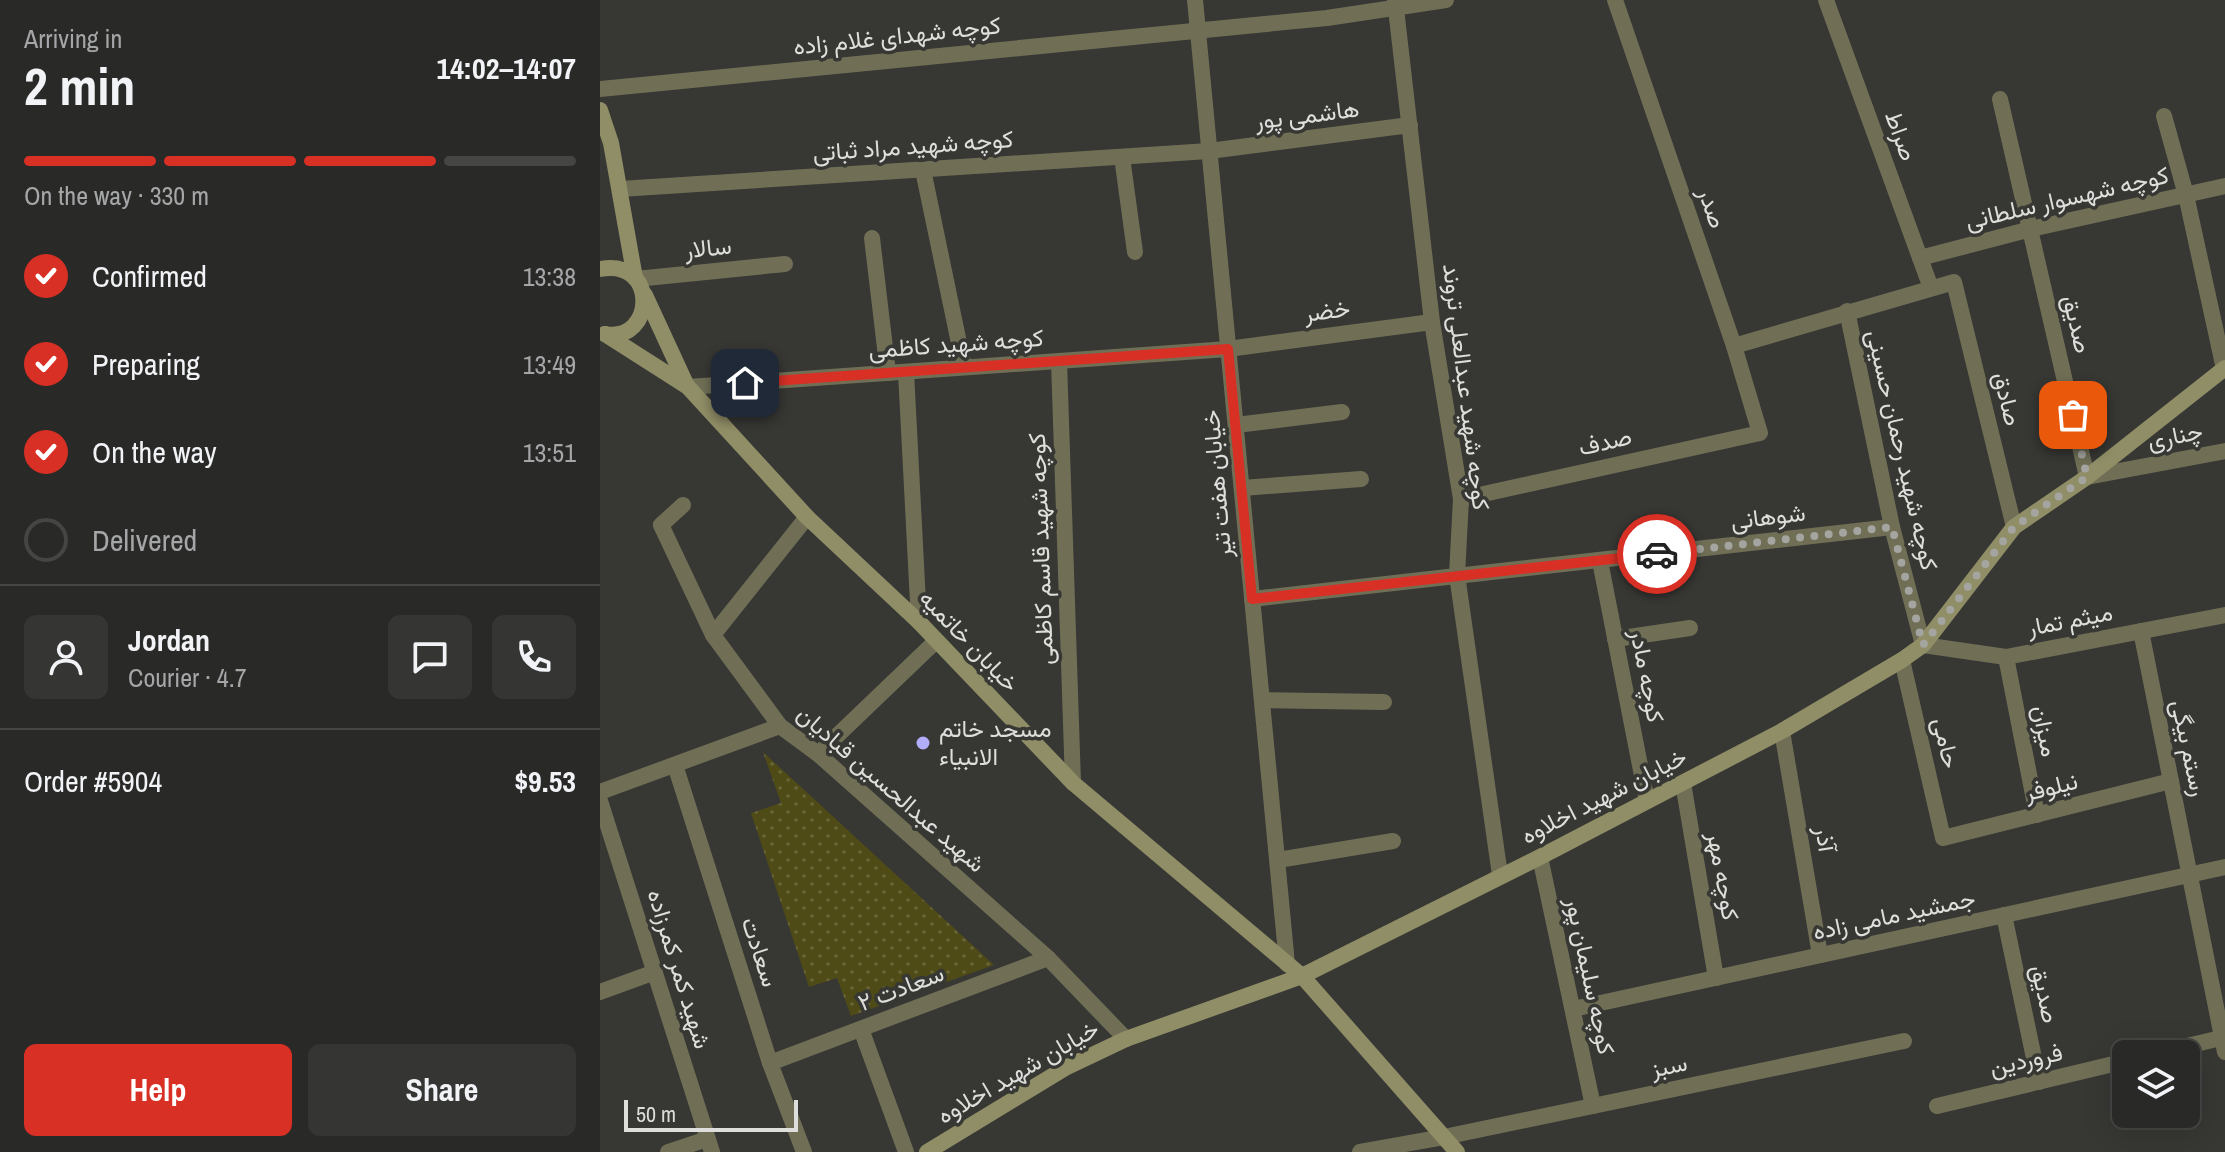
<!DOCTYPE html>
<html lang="en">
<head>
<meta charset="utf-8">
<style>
	:root { --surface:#292927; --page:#353533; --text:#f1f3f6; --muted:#a5a6a7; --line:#454544; --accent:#d93025 }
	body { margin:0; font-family:"Archivo Narrow",Vazirmatn,sans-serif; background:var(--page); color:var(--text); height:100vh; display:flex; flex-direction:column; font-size:30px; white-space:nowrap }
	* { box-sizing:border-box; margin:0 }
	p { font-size:26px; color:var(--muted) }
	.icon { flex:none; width:44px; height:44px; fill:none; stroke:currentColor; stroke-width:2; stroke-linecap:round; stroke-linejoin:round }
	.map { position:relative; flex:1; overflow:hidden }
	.panel { display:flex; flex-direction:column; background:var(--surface); width:600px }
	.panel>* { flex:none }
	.tools { position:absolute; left:1512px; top:1040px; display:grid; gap:16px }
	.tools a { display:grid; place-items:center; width:88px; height:88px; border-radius:12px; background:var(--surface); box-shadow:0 8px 32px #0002,0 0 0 2px var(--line); font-size:40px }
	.scale { position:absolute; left:24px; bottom:20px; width:174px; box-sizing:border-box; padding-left:8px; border:4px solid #dededc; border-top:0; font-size:22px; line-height:28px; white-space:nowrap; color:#dededc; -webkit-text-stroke:6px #373734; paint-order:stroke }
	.pin { position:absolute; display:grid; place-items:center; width:68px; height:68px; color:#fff; margin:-34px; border-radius:16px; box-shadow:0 4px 12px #0006 }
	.courier { position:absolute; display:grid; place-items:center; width:80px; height:80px; margin:-40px; border:6px solid #d93025; border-radius:50%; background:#fff; color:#222; box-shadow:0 2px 10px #0007 }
	.summary em { font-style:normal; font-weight:700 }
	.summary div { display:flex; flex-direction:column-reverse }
	.summary { display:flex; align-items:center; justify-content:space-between; height:136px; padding:0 24px }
	h1 { font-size:52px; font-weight:700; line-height:60px }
	.bar { display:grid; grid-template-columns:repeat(4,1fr); gap:12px 8px; align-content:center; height:96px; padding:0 24px }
	.bar i { height:10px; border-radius:6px; background:var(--line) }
	.bar .current { background:var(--accent) }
	.bar p { grid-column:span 4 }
	.line { display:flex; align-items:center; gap:20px; padding:0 24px; border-top:2px solid var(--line) }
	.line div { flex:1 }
	.round { display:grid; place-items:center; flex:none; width:84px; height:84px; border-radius:12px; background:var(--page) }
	ol { padding:0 24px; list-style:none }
	li { display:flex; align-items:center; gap:24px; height:88px }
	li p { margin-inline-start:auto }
	li .icon { padding:8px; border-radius:50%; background:var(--accent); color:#fff; stroke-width:4 }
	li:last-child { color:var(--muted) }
	li i { width:44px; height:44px; border:4px solid var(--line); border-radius:50% }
	.button { display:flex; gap:16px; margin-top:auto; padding:16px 24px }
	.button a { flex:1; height:92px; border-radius:12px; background:var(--accent); color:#fff; font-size:32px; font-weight:700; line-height:92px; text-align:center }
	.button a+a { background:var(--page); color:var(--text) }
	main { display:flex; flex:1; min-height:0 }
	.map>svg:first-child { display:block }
	.green { fill:url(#green-dots) }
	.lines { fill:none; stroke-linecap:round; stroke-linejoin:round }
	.street { stroke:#706f56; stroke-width:16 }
	.secondary { stroke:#908e66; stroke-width:16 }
	.done { stroke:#a4a4a1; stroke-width:8; stroke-dasharray:0 14.4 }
	.route { stroke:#d93025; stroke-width:10 }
	.poi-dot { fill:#b1adfa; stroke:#373734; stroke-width:3 }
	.labels { text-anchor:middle; stroke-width:7; stroke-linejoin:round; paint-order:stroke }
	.street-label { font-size:24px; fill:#dededc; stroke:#373734 }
	.poi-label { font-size:24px; fill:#dededc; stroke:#373734; text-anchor:start }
</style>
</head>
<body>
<main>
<section class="panel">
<div class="summary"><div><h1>2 min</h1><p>Arriving in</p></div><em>14:02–14:07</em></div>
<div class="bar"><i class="current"></i><i class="current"></i><i class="current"></i><i></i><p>On the way · 330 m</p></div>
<ol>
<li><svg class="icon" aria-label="check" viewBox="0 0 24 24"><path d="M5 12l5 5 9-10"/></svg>Confirmed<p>13:38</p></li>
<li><svg class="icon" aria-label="check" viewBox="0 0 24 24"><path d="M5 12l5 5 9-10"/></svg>Preparing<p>13:49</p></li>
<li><svg class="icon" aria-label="check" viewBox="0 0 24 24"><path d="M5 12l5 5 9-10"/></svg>On the way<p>13:51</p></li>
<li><i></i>Delivered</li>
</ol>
<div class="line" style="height:144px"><a class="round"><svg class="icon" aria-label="person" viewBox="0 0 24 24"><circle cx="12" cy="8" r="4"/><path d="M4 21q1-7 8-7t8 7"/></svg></a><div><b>Jordan</b><p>Courier · 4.7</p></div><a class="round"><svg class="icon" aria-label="chat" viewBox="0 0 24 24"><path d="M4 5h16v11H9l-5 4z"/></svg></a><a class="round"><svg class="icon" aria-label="phone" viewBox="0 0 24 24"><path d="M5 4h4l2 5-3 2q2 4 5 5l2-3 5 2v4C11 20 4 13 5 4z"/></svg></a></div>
<div class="line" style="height:104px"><div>Order #5904</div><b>$9.53</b></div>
<div class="button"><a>Help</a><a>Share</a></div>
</section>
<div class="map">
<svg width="1625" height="1152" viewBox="0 0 1625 1152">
	<defs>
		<pattern id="green-dots" width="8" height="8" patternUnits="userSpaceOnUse" patternTransform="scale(2)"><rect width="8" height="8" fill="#4f4b16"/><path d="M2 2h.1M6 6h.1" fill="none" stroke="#686437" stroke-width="1.8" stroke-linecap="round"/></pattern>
	</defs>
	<rect width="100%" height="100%" fill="#373734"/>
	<polygon class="green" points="163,752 394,965 251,1016 237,978 209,987 151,813 181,803"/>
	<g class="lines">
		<g class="street">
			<polyline points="595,0 687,964"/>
			<polyline points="795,0 832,322 861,499 857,575 900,875"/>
			<polyline points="1226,0 1331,288"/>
			<polyline points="0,89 727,18 846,0"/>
			<polyline points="1400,99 1487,477 1625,451"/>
			<polyline points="1564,116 1586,195 1624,369"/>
			<polyline points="522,157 535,252"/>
			<polyline points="323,170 364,367"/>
			<polyline points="20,189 609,151 810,125"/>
			<polyline points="272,238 288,373"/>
			<polyline points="1320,258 1431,229 1625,186"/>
			<polyline points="36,279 185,264"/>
			<polyline points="1247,311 1292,527 1323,645 1406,657 1625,615"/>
			<polyline points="1134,346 1354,282 1414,527"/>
			<polyline points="459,361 473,783"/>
			<polyline points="306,372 319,622"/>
			<polyline points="88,387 628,349 832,322"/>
			<polyline points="636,425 742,412"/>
			<polyline points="642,488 761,479"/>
			<polyline points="861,499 1160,433 1134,346 1015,0"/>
			<polyline points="83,505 61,525 113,635 180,726 218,754 448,958 526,1039"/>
			<polyline points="1000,561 1047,801"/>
			<polyline points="652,599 1292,527"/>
			<polyline points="1541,631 1625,1052"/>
			<polyline points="113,635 207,517"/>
			<polyline points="1015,639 1090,628"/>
			<polyline points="1406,657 1437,815"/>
			<polyline points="1302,660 1343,838 1571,781"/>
			<polyline points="662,700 784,702"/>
			<polyline points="1182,731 1220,955"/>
			<polyline points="218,754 336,641"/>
			<polyline points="75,765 170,1063 204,1152"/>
			<polyline points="1083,783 1116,978"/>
			<polyline points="0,792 180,726"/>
			<polyline points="0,801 112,1152"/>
			<polyline points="940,857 993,1106"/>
			<polyline points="678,860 793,841"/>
			<polyline points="1404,915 1439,1082"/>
			<polyline points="0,992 55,972"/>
			<polyline points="973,1009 1625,867"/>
			<polyline points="261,1029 306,1152"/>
			<polyline points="1553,1054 1625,1037"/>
			<polyline points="170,1063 448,958"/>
			<polyline points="1337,1106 1526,1061"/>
			<polyline points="68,1152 107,1139"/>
			<polyline points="760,1152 844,1137 1304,1041"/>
		</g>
		<g class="secondary">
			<polyline points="0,110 11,143 35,278"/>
			<path d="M 0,269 C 59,258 55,343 5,334"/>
			<polyline points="45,295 87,386"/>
			<polyline points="5,334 88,387 207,517 319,622 473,783 702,976 857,1152"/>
			<polyline points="327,1152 467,1067 526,1039 702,976 940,857 1182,731 1302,660 1323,645 1414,527 1487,477 1625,368"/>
		</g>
	</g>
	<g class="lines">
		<polyline class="done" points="1057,554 1292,527 1323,645 1414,527 1487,477 1473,415"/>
		<polyline class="route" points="145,383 628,349 652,599 1057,554"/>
	</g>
	<circle class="poi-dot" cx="323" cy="743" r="8"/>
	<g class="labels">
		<g class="street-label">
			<text transform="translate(297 36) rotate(-6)" y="8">کوچه شهدای غلام زاده</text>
			<text transform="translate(707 115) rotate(-7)" y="8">هاشمی پور</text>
			<text transform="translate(1301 136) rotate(70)" y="8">صراط</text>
			<text transform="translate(313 146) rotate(-4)" y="8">کوچه شهید مراد ثباتی</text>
			<text transform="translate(1467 198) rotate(-13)" y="8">کوچه شهسوار سلطانی</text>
			<text transform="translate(1112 208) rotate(71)" y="8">صدر</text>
			<text transform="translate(108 248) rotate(-6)" y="8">سالار</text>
			<text transform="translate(727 311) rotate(-8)" y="8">خضر</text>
			<text transform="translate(1477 324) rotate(77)" y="8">صدیق</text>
			<text transform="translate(356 344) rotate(-4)" y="8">کوچه شهید کاظمی</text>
			<text transform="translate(866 387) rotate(83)" y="8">کوچه شهید عبدالعلی تروند</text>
			<text transform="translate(1407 399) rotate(76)" y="8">صادق</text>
			<text transform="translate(1575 436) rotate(-11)" y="8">چناری</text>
			<text transform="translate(1005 442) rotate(-13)" y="8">صدف</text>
			<text transform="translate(1302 450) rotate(77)" y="8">کوچه شهید رحمان حسینی</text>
			<text transform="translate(617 484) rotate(-95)" y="8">خیابان هفت تیر</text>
			<text transform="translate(1168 517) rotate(-7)" y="8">شوهانی</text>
			<text transform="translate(441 549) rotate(-92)" y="8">کوچه شهید قاسم کاظمی</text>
			<text transform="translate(1470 620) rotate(-11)" y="8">میثم تمار</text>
			<text transform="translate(369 641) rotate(46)" y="8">خیابان خاتمیه</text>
			<text transform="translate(1047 676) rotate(79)" y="8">کوچه مادر</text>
			<text transform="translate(1445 731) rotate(79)" y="8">میزان</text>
			<text transform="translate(1346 743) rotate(77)" y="8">حامی</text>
			<text transform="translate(1589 748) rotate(78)" y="8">رستم بیگی</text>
			<text transform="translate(1451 787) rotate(-14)" y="8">نیلوفر</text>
			<text transform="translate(291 789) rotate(41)" y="8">شهید عبدالحسین قبادیان</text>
			<text transform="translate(1004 796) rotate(-27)" y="8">خیابان شهید اخلاوه</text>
			<text transform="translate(1225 839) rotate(81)" y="8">آذر</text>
			<text transform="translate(1123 876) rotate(80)" y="8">کوچه مهر</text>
			<text transform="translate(1294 915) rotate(-12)" y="8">جمشید مامی زاده</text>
			<text transform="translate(160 952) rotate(72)" y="8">سعادت</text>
			<text transform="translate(79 969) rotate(73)" y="8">شهید کمر کمرزاده</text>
			<text transform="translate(990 976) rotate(78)" y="8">کوچه سلیمان پور</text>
			<text transform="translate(301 988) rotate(-21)" y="8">سعادت ۲</text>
			<text transform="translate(1445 994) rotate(78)" y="8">صدیق</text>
			<text transform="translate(1426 1060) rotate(-13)" y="8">فروردین</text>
			<text transform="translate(1069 1066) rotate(-12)" y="8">سبز</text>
			<text transform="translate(418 1072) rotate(-30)" y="8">خیابان شهید اخلاوه</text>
		</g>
		<g class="poi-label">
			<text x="339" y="737">مسجد خاتم<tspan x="339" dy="28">الانبیاء</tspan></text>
		</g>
	</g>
</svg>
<div class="tools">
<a><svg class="icon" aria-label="layers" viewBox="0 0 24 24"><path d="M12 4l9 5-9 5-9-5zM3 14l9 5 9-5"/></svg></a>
</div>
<div class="scale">50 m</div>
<div class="pin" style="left:1473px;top:415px;background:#ea580c"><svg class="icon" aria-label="bag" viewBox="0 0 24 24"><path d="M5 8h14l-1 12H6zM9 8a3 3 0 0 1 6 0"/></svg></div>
<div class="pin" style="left:145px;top:383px;background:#1f2937"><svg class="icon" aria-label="home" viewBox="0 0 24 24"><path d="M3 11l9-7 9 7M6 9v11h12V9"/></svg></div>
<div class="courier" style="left:1057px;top:554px"><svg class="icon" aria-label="car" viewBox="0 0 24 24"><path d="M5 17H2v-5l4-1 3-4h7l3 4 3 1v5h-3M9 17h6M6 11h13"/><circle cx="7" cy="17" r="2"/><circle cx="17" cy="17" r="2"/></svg></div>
</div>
</main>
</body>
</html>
